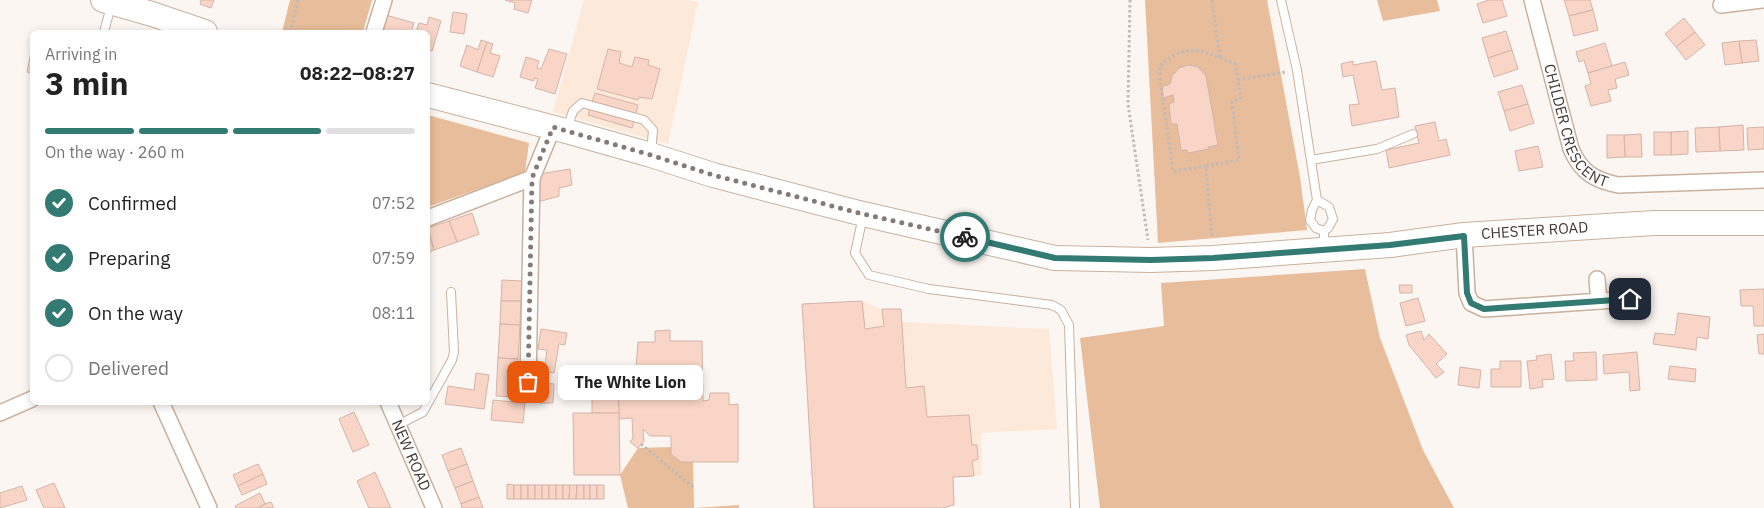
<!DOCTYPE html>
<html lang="en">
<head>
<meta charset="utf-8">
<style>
	:root { --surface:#fff; --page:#f2f2f2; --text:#222; --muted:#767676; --line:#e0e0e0; --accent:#337a72 }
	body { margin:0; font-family:"IBM Plex Sans",sans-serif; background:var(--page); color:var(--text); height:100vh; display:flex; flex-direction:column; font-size:19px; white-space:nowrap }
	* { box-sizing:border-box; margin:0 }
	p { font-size:16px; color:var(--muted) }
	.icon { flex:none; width:28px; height:28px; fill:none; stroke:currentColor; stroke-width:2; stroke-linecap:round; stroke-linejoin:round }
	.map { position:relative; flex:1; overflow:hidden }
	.details { position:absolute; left:30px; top:30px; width:400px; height:375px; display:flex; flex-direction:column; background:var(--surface); border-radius:8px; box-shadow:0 2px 8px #0003 }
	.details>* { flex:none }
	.pin { position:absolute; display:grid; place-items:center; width:42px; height:42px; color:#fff; margin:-21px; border-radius:10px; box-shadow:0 2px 8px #0006 }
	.courier { position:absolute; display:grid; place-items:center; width:50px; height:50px; margin:-25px; border:4px solid #337a72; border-radius:50%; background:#fff; color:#222; box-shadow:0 1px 6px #0007 }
	.bubble { position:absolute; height:35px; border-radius:8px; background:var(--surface); box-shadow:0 2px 8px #0003; font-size:16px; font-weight:700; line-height:35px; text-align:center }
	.headline em { font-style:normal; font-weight:700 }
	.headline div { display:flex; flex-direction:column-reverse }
	.headline { display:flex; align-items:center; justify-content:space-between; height:85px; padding:0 15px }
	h1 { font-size:32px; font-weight:700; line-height:38px }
	.bar { display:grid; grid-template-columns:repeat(4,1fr); gap:8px 5px; align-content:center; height:60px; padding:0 15px }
	.bar i { height:6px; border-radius:4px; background:var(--line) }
	.bar .active { background:var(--accent) }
	.bar p { grid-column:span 4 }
	ol { padding:0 15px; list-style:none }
	li { display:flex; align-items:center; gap:15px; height:55px }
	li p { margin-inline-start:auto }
	li .icon { padding:5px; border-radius:50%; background:var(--accent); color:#fff; stroke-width:4 }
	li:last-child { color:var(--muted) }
	li i { width:28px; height:28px; border:2px solid var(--line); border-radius:50% }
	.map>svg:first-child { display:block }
	.built { fill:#fde9d9 }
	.green { fill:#e7bd9b }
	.building { fill:#f8d5c6; stroke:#d4b4a8 }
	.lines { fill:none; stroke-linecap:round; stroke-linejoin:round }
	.service-casing { stroke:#cab19d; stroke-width:10 }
	.minor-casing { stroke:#cab19d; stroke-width:18 }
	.primary-casing { stroke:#cab19d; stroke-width:26 }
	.path { stroke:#c2bab5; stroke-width:3; stroke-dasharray:2.5 2.5; stroke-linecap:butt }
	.service { stroke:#fff; stroke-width:8 }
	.minor { stroke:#fff; stroke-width:15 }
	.primary { stroke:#fff; stroke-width:24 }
	.done { stroke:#847b75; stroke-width:5; stroke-dasharray:0 9 }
	.route { stroke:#337a72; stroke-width:6 }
	.labels { text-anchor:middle; stroke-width:4; stroke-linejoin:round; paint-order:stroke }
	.street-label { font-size:15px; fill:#443931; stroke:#fcf6f2 }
</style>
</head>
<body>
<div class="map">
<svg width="1764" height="508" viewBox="0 0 1764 508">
	<rect width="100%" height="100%" fill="#fcf6f2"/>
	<g class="built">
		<polygon points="584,0 689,0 698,2 668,144 553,112"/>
		<polygon points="862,301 882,309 901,309 902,322 1049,329 1057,429 981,433 982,475 954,477 954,505 942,508 814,508 802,304"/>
	</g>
	<g class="green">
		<polygon points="290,0 372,0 363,32 282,32"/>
		<polygon points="1145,0 1267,0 1300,177 1307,230 1158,243"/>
		<polygon points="1377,0 1437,0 1440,11 1383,21"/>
		<polygon points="428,115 529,143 525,172 428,207"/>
		<polygon points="1365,269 1380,338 1423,450 1454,508 1100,508 1080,338 1164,326 1161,283"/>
		<polygon points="671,447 671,454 681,462 693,462 694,508 739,505 739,508 628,508 620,475 638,448"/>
	</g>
	<g class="building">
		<polygon points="201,0 214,0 211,8 200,4"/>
		<polygon points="505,0 532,0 528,13 514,9 515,3"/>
		<polygon points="1489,0 1502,0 1507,16 1483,23 1477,4"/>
		<polygon points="1564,0 1590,0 1593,10 1569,16"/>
		<polygon points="1593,10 1598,30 1574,36 1569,16"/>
		<polygon points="453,12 467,14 464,34 450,32"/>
		<polygon points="382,14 414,23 411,32 382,32 377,30"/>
		<polygon points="429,17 441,21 432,51 428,49 428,32 416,32 419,23 427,25"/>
		<polygon points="1684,18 1695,32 1676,47 1665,34"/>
		<polygon points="1506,31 1512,50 1488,58 1482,38"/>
		<polygon points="1695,32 1705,45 1686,60 1676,47"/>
		<polygon points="481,40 487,42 477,72 460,66 467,45 478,50"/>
		<polygon points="1756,40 1759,61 1742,63 1739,41"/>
		<polygon points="1739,41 1742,63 1725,65 1722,43"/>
		<polygon points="487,42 493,44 490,53 500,56 493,77 477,72"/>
		<polygon points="1605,43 1612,66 1588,73 1584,60 1579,62 1576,52"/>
		<polygon points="32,47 32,73 27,72"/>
		<polygon points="549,49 567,54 555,94 535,88 538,79 534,78 534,81 520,77 526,57 539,61 537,68 541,69"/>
		<polygon points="608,49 621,52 619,63 632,67 635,57 649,60 648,65 660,69 652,99 639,97 638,100 597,89"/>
		<polygon points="1512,50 1518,69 1494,77 1488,58"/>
		<polygon points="1353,61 1353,65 1376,61 1382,90 1395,88 1399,117 1352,126 1349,105 1359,104 1353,75 1343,77 1341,64"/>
		<polygon points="1625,62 1629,75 1615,79 1617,88 1608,90 1611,101 1591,106 1585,86 1591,84 1588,73"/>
		<polygon points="1188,65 1198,67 1206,76 1218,145 1208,147 1209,149 1188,153 1187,150 1181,150 1177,124 1171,124 1169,104 1174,102 1173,95 1163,98 1162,87 1170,84 1172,76 1179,68"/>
		<polygon points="1522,85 1528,104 1504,111 1498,92"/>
		<polygon points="595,93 638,105 632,128 588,115"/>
		<polygon points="1528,104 1534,123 1510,131 1504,111"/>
		<polygon points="1435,122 1439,141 1446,139 1450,155 1389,168 1386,150 1419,143 1415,126"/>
		<polygon points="1743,125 1744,150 1720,151 1719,127"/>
		<polygon points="1719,127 1720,151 1696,152 1695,128"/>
		<polygon points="1764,127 1764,149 1748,150 1747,128"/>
		<polygon points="1688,131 1688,154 1671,155 1671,132"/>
		<rect x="1654" y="132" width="17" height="23"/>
		<polygon points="1641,134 1642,157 1625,157 1624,135"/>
		<polygon points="1607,135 1624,135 1625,157 1607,158"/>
		<polygon points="1538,146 1543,167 1519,171 1515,151"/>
		<polygon points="570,169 572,185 559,188 559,196 538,202 541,176 545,173"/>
		<polygon points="472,213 479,234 457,242 449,221"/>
		<polygon points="449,221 457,242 434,250 428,228"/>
		<polygon points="428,231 434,250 428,253"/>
		<polygon points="502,280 522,281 521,301 501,301"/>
		<polygon points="1399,285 1412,285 1412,293 1400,293"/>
		<polygon points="1764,289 1764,326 1754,326 1753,306 1741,306 1740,290"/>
		<polygon points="1418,298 1425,321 1406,326 1400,303"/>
		<polygon points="501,301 521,301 520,325 500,324"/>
		<polygon points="862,301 865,329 884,326 882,309 901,309 906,388 924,386 927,417 969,415 972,445 977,445 978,459 972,461 974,476 953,477 954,505 942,508 814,508 802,304"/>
		<polygon points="1678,313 1710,317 1708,339 1697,337 1696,350 1653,344 1655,333 1675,335"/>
		<polygon points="500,324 520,325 518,359 498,358"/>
		<polygon points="541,329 567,333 565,345 559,344 554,373 544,371 547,350 538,349"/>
		<polygon points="670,330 670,341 702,341 703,401 709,400 710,393 729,393 729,405 738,404 738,462 681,462 671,454 671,436 650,436 643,429 644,441 638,448 630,442 633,438 632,418 619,419 618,379 635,379 638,342 655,342 655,331"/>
		<polygon points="1421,331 1424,340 1429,334 1447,354 1436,364 1444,372 1436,378 1409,345 1406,335"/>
		<polygon points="1764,334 1764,354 1759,354 1757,335"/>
		<polygon points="1596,352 1597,380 1566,381 1565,361 1574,361 1573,353"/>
		<polygon points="1637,352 1640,390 1630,391 1629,372 1604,374 1603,355"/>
		<polygon points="1551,354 1554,379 1542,380 1543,387 1530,389 1527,361 1537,360 1536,356"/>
		<polygon points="498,358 518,359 516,397 496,396"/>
		<polygon points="1500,361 1521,361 1521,387 1491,387 1491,369 1500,369"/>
		<polygon points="1670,366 1696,369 1695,382 1668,379"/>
		<polygon points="1460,367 1481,370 1479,388 1458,385"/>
		<polygon points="476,373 489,375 484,409 445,404 448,386 474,390"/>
		<polygon points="592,379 618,379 619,413 592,413"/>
		<polygon points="541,383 554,384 553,403 540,403"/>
		<polygon points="493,400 525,403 523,423 491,420"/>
		<polygon points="354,412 369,445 353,452 339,419"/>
		<polygon points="573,413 619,413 620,475 574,475"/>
		<polygon points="461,448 467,464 448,471 442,455"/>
		<polygon points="258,464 263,474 238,486 233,475"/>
		<polygon points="467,464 473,481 455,488 448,471"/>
		<polygon points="375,472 391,508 369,508 357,481"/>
		<polygon points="263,474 267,484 242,495 238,486"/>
		<polygon points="473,481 479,497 461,504 455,488"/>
		<polygon points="54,483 65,508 44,508 36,490"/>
		<polygon points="507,484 514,485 514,499 507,499"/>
		<rect x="514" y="485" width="7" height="14"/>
		<rect x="521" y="485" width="7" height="14"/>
		<rect x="528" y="485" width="7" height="14"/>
		<rect x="535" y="485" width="7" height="14"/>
		<rect x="542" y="485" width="7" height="14"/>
		<rect x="549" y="485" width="7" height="14"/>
		<rect x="556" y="485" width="7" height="14"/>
		<polygon points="563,485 570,485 569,499 563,499"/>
		<polygon points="570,485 577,485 576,499 569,499"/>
		<polygon points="577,485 584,485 584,499 576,499"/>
		<rect x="584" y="485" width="6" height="14"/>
		<rect x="590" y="485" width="7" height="14"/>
		<rect x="597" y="485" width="7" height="14"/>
		<polygon points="22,486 27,500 0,508 0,493"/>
		<polygon points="260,493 265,504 258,508 236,508 235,506"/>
		<polygon points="479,497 483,508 462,508 461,504"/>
		<polygon points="271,502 274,508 258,508 265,504"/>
	</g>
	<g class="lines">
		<defs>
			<g id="service">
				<polyline points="1281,0 1297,70 1317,200 1312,210 1310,220 1316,228 1324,231 1324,248"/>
				<polyline points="104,32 111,6"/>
				<polyline points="567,129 573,111 582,103 644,120 653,130 651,153"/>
				<polyline points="1311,160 1377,149 1413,134"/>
				<polyline points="1317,200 1329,207 1333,219 1328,228 1324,231"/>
				<polyline points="863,216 855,253 869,275 929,289 1052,305 1061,310 1069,325 1075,508"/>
				<polyline points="398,425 423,412 452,360 454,352 451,292"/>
			</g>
			<g id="minor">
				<path id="s1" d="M 1532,0 L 1571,149 C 1581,172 1594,180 1618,185 L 1764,180"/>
				<polyline points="1721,5 1762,0"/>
				<polyline points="374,32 384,0"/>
				<polyline points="428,218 532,178 553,127"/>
				<polyline points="1464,235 1467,293 1471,303 1484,309 1630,299"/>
				<polyline points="1597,279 1599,301"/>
				<polyline points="528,382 532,178"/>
				<polyline points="161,402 209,508"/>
				<path id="s2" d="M 388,402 L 434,508"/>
				<polyline points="0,413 32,399"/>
			</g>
			<g id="primary">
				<polyline points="103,0 152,14 205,32"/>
				<path id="s3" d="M 428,95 L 566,131 L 651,155 L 713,175 L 863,214 L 1055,258 L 1151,260 L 1213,258 L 1390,245 L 1464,235 L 1654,223 L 1764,223"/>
			</g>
		</defs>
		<use href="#service" class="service-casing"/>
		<use href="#minor" class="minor-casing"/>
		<use href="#primary" class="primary-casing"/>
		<g class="path">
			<polyline points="1130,0 1128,104 1148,240"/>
			<polyline points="1212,0 1220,58"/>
			<polyline points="290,32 298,0"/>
			<polyline points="1238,80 1286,72"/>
			<path d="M 1206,166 L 1173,171 L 1160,78 L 1160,66 C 1190,39 1202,52 1235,64 L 1241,98 L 1232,102 L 1239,160 L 1206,166 L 1212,238"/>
			<polyline points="641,444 694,488"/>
		</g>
		<use href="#service" class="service"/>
		<use href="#minor" class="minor"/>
		<use href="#primary" class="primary"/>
	</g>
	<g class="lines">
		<polyline class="done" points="528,382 532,178 553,127 651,155 713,175 863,214 965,237"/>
		<polyline class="route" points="965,237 1055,258 1151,260 1213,258 1390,245 1464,236 1467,293 1471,303 1484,309 1630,299"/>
	</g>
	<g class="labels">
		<g class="street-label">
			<text dy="5" stroke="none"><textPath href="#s1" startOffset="136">CHILDER CRESCENT</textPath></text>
			<text dy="5" stroke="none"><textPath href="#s3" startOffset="1129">CHESTER ROAD</textPath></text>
			<text dy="5" stroke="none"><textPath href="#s2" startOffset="58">NEW ROAD</textPath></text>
		</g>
	</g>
</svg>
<div class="pin" style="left:528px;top:382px;background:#ea580c"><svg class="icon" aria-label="bag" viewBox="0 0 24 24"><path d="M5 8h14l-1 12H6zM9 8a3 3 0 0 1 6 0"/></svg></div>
<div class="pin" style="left:1630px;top:299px;background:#1f2937"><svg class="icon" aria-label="home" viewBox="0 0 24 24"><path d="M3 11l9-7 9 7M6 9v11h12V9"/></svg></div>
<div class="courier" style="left:965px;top:237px"><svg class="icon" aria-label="bike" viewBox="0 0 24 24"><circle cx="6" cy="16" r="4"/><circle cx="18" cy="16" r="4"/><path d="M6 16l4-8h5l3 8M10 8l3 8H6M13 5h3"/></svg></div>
<div class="bubble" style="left:558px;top:365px;width:145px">The White Lion</div>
<section class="details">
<div class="headline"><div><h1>3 min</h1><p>Arriving in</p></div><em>08:22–08:27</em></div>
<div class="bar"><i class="active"></i><i class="active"></i><i class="active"></i><i></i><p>On the way · 260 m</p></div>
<ol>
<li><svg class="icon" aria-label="check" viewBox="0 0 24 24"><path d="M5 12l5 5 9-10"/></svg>Confirmed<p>07:52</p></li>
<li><svg class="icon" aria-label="check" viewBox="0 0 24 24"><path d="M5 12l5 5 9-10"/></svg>Preparing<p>07:59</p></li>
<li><svg class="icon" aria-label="check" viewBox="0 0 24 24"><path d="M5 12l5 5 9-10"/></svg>On the way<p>08:11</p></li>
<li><i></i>Delivered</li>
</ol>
</section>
</div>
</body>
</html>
